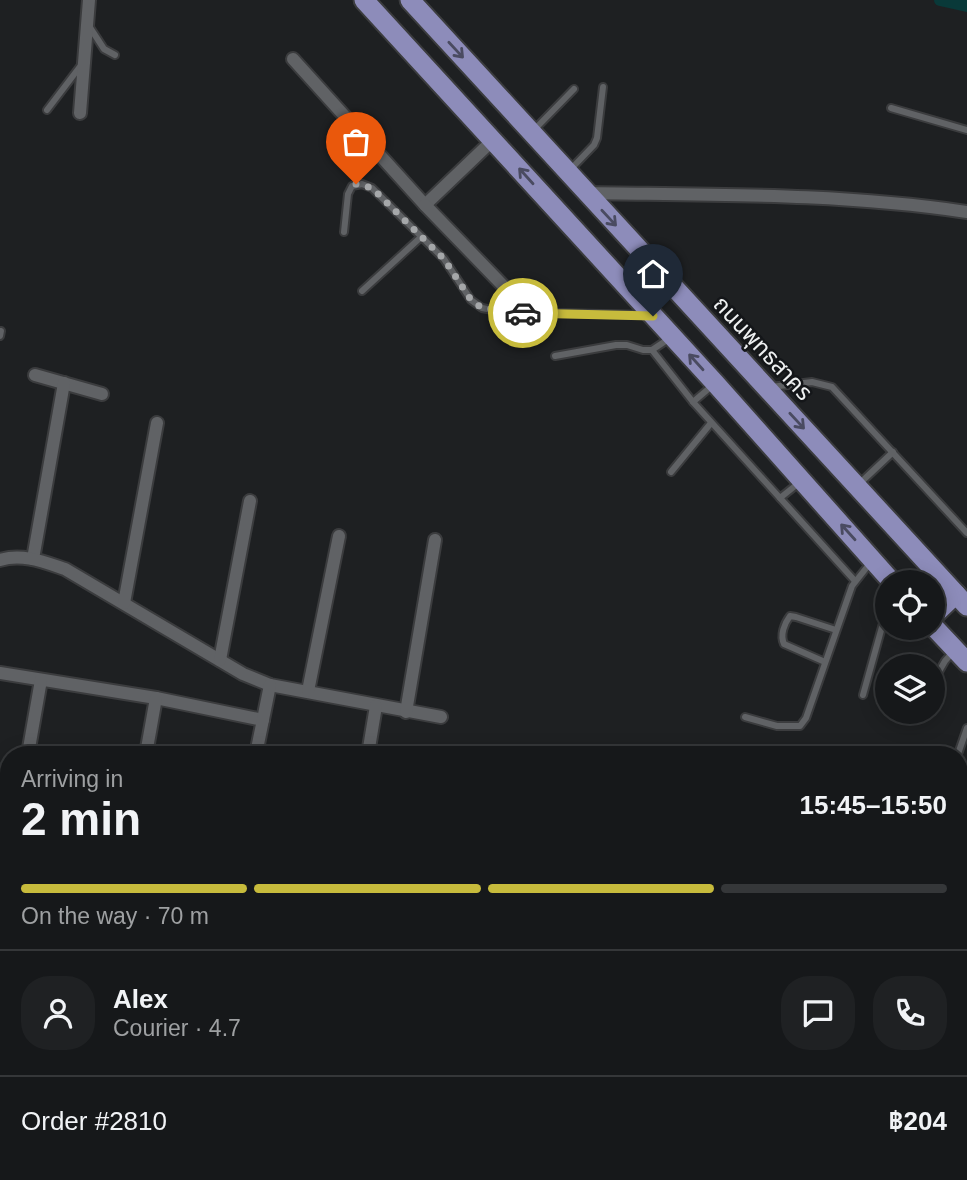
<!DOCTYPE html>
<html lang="en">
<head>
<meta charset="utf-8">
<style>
	:root { --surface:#16181a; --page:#1f2123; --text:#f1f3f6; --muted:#9ea0a2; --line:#353739; --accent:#c7bb3c }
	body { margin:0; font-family:Helvetica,"Noto Sans Thai",sans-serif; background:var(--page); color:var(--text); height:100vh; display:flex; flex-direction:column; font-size:26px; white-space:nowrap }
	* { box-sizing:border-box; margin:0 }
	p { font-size:23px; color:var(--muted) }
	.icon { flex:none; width:38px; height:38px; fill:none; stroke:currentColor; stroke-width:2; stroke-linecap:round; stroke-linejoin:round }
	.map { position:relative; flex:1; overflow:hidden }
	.drawer { position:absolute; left:0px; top:746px; width:968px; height:436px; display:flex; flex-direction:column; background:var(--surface); border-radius:28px 28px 0 0; box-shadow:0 4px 18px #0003,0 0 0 2px var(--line) }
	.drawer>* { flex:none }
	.fabs { position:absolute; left:875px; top:570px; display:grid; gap:14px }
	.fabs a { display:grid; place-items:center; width:70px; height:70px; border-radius:50%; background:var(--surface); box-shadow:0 4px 18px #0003,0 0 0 2px var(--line); font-size:35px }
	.pin { position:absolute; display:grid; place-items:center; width:60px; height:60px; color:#fff; margin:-72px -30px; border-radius:50% 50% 50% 0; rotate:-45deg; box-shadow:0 0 7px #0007 }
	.pin .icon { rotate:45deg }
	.courier { position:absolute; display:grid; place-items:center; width:70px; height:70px; margin:-35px; border:5px solid #c7bb3c; border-radius:50%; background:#fff; color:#222; box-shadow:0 2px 9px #0007 }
	.summary em { font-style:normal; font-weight:800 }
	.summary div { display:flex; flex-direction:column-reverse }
	.summary { display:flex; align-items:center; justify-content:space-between; height:119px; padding:0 21px }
	h1 { font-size:46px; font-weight:800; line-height:52px }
	.bar { display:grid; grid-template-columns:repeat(4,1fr); gap:10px 7px; align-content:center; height:84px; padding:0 21px }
	.bar i { height:9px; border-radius:5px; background:var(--line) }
	.bar .selected { background:var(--accent) }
	.bar p { grid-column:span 4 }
	.line { display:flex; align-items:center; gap:18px; padding:0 21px; border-top:2px solid var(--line) }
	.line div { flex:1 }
	.round { display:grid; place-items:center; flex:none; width:74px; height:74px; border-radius:28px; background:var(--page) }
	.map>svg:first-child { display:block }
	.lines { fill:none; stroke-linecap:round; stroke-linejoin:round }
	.canal { stroke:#093939; stroke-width:12 }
	.lane-casing { stroke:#3b3c3e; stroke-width:10 }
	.street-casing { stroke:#3b3c3e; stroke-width:16 }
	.primary-casing { stroke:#3b3c3e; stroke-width:23 }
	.lane { stroke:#606265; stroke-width:6 }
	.street { stroke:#606265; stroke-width:12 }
	.primary { stroke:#8d8cba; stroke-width:19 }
	.oneway { stroke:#4a4b61 }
	.done { stroke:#a5a7a9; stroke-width:7; stroke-dasharray:0 12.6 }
	.route { stroke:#c7bb3c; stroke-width:9 }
	.labels { text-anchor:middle; stroke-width:5; stroke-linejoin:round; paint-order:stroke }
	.street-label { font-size:23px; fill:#eef0f1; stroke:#141619 }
</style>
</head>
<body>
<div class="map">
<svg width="967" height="1180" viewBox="0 0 967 1180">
	<rect width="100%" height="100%" fill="#1e2022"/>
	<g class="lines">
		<g class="canal">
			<polyline points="940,0 967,6"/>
			<polyline points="959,1105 967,1108"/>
		</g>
		<defs>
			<g id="lane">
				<polyline points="89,26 104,49 115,55"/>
				<polyline points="891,108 967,130"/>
				<polyline points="47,110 82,64"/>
				<polyline points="533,131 574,89"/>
				<polyline points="569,171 594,145 597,138 603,87"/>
				<polyline points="344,232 348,194 352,186 362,184 372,188 444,259 471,300 482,308 503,312 648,315"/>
				<polyline points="362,291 421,237"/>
				<polyline points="0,336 1,331"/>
				<polyline points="652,350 693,402"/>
				<polyline points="555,356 616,345 627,345 643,350 652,350 670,338"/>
				<polyline points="713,385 693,402 780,498 800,482"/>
				<polyline points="771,387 812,382 832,387 967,533"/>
				<polyline points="671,472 711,423"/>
				<polyline points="858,485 893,452"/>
				<polyline points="780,498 855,581"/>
				<path d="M 825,662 L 784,644 C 780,635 784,624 790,616 L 796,617 L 836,630"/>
				<polyline points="933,682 945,661 953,652"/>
				<polyline points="863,695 887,609"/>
				<polyline points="745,717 777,726 800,726 806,718 852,586 871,562"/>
				<polyline points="914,720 918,712"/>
				<polyline points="958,754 967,728"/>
				<polyline points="959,988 967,964"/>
				<polyline points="792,1172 807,1176 811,1180"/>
				<polyline points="660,1180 661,1172"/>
				<polyline points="684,1180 685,1172"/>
			</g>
			<g id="street">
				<polyline points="293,59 425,205 493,140"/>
				<polyline points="80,113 89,0"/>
				<path d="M 586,193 C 715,195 839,193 967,212"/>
				<polyline points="425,205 514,297"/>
				<polyline points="35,375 102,394"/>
				<polyline points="33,559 64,383"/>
				<path d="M 0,560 C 22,553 44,562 65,569 L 243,674 L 270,685 L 441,717"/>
				<polyline points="124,603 157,423"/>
				<polyline points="220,660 250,501"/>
				<polyline points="0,673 156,698 263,720"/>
				<polyline points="308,691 339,536"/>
				<polyline points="406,712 435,540"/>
				<polyline points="28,754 41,680"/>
				<polyline points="146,754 156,698"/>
				<polyline points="256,754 270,685"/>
				<polyline points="368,754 376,706"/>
				<polyline points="0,871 9,873"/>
				<polyline points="959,1113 967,1116"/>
				<polyline points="394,1180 396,1172"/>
				<polyline points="460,1180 463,1172"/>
				<polyline points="530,1180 532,1172"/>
			</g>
			<g id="primary">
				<polyline points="364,0 715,383 893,583"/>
				<polyline points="410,0 967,606"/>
				<polyline points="933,616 956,594"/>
				<polyline points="933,626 967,662"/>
			</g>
		</defs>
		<use href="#lane" class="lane-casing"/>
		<use href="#street" class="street-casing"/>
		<use href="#primary" class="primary-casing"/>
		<use href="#lane" class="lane"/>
		<use href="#street" class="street"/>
		<use href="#primary" class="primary"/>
	</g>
	<defs><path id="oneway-shaft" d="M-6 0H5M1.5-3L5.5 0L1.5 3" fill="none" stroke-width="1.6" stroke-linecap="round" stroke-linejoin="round" transform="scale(1.75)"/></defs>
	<g class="oneway">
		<use href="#oneway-shaft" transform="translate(456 50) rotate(47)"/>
		<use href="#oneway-shaft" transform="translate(526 176) rotate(-132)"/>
		<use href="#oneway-shaft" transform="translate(609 218) rotate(47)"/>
		<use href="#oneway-shaft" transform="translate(696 362) rotate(-132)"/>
		<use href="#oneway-shaft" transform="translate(797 421) rotate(47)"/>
		<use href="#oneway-shaft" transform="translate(848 532) rotate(-132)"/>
	</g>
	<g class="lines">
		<polyline class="done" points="356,184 372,188 444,259 471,300 482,308 523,313"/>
		<polyline class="route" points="523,313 653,316"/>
	</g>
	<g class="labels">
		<g class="street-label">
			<text transform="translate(763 348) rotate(47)" y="8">ถนนพุทธสาคร</text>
		</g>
	</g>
</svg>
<div class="fabs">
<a><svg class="icon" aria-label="locate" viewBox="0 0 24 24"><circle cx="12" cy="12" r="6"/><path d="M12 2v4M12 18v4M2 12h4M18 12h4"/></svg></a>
<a><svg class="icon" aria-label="layers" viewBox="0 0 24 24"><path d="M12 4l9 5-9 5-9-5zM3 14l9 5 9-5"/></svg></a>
</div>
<div class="pin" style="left:356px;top:184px;background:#ea580c"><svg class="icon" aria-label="bag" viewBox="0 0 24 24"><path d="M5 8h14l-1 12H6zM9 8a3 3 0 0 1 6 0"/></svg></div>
<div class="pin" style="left:653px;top:316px;background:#1f2937"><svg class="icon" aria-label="home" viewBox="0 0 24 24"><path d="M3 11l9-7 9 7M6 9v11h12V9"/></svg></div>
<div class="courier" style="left:523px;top:313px"><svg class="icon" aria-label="car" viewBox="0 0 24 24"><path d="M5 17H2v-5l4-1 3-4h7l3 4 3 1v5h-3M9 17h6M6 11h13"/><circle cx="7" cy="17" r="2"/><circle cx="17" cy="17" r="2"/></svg></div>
<section class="drawer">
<div class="summary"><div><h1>2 min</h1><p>Arriving in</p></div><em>15:45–15:50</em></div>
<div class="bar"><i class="selected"></i><i class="selected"></i><i class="selected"></i><i></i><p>On the way · 70 m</p></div>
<div class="line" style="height:126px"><a class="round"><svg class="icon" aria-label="person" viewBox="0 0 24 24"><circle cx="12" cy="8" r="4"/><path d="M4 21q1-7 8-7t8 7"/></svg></a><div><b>Alex</b><p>Courier · 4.7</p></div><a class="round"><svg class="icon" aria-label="chat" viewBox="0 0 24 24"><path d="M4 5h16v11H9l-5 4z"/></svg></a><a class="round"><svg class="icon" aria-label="phone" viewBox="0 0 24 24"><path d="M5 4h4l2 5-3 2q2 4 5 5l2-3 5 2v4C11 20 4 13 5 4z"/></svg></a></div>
<div class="line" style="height:91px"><div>Order #2810</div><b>฿204</b></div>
</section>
</div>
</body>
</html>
